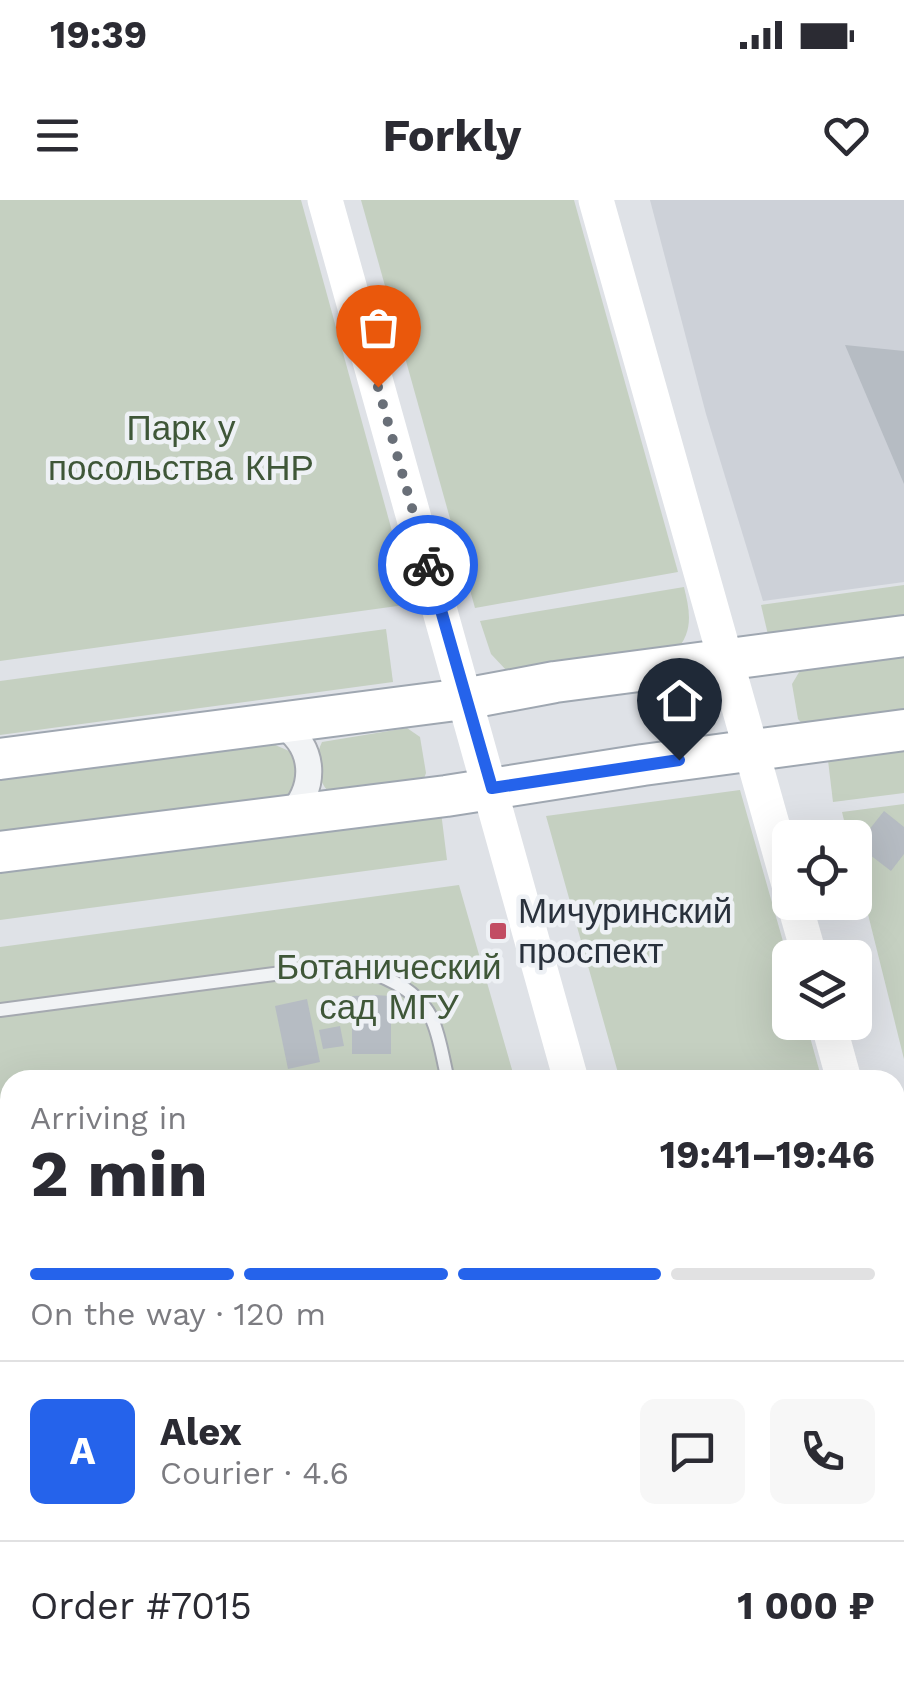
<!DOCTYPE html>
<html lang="en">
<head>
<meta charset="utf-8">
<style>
	:root { --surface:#fff; --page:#f7f7f7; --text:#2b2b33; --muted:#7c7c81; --line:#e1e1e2; --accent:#2563eb }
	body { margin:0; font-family:"Work Sans",sans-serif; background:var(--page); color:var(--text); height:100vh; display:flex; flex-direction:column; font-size:38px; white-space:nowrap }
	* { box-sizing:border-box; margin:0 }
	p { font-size:32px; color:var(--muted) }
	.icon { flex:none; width:55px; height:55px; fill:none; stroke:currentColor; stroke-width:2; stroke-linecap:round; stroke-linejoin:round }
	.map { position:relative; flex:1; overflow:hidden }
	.details { position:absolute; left:0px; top:870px; width:905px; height:622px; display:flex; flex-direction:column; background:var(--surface); border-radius:30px 30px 0 0; box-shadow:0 10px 40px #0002 }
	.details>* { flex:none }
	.controls { position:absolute; left:772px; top:620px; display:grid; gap:20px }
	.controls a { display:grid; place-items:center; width:100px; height:100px; border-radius:15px; background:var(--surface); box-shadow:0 10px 40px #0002; font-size:50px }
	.pin { position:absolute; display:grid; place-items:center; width:85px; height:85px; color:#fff; margin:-102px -42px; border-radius:50% 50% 50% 0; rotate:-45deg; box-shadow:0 0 10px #0007 }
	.pin .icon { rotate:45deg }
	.courier { position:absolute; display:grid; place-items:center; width:100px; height:100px; margin:-50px; border:8px solid #2563eb; border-radius:50%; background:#fff; color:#222; box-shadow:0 2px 12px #0007 }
	.overview em { font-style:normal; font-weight:700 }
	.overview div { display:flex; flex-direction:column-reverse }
	.overview { display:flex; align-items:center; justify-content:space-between; height:170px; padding:0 30px }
	h1 { font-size:65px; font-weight:700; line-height:75px }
	.bar { display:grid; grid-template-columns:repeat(4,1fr); gap:15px 10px; align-content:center; height:120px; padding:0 30px }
	.bar i { height:12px; border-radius:8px; background:var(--line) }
	.bar .selected { background:var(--accent) }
	.bar p { grid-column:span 4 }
	.line { display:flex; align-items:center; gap:25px; padding:0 30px; border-top:2px solid var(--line) }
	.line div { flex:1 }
	.round { display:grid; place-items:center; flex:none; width:105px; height:105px; border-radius:15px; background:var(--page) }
	.status { display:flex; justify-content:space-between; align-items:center; height:70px; padding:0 50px; background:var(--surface); direction:ltr }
	.status svg { height:28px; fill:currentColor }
	header { display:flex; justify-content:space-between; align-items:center; height:130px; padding:0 30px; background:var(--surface); font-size:45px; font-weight:700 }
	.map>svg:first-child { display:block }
	.built { fill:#cdd1d8 }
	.green { fill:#c5d0c1 }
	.building { fill:#b6bcc3 }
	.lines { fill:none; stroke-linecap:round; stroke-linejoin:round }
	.service-casing { stroke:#a5a9b0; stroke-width:16 }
	.minor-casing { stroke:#a5a9b0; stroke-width:29 }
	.primary-casing { stroke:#9fa7b1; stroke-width:44 }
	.service { stroke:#f1f3f5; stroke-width:12 }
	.minor { stroke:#f1f3f5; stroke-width:25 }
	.secondary { stroke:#fff; stroke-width:35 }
	.primary { stroke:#fff; stroke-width:40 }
	.done { stroke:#696f78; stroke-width:10; stroke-dasharray:0 18 }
	.route { stroke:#2563eb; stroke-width:12 }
	.poi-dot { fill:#c24d63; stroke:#eef1f5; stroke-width:4 }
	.labels { text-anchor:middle; stroke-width:9; stroke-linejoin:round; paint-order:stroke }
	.park-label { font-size:35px; fill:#3f5738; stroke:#eef1f5 }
	.poi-label { font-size:35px; fill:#29313c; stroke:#eef1f5; text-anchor:start }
</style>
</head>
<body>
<div class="status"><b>19:39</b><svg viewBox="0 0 49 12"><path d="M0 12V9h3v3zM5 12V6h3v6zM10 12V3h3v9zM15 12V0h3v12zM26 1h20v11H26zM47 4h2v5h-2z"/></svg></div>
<header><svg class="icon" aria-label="menu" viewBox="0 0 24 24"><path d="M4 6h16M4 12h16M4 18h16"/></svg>Forkly<svg class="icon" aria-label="heart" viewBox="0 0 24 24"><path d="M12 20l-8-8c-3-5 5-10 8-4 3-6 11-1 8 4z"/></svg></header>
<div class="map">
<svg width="904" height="1491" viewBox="0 0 904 1491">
	<rect width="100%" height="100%" fill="#dfe2e7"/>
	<polygon class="built" points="650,0 904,0 904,382 763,401 706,214"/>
	<g class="green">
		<polygon points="0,0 301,0 412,404 0,461"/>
		<polygon points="361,0 574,0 678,372 475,408"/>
		<polygon points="904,385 904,420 769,439 761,405"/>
		<path d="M 684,387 C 690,412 694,431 675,452 L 507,471 L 491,454 L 480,421 Z"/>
		<polygon points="386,429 393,482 0,535 0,481"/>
		<polygon points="904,455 904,517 807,529 798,519 792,484 801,469"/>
		<path d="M 407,528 L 420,537 L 426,573 L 422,584 L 330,593 C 317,582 314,557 322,542 Z"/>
		<polygon points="904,542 904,593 833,602 827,552"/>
		<polygon points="273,544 289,551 300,568 290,599 0,637 0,580"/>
		<polygon points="740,590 790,766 790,822 806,823 822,880 620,880 546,616"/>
		<polygon points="904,604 904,859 855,662 855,638 848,637 842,612"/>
		<polygon points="441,612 447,660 0,720 0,671"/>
		<polygon points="459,685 515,880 10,880 10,1482 685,1482 688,1491 0,1491 0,747"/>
		<polygon points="895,1135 904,1167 904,1491 793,1491 790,1483 895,1482"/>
	</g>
	<g class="building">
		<polygon points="845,145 904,151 904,284"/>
		<polygon points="884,611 904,627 904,654 891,671 857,645"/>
		<polygon points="374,795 391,796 391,854 352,854 352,796"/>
		<polygon points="307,799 320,862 288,869 275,806"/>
		<polygon points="340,826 344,846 323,849 319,830"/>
	</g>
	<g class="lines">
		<defs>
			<g id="service">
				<path d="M 0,810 L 343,765 C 376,772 414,785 431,817 C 440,835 443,861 448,880"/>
				<polyline points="0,1438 10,1435"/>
				<polyline points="619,1482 621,1491"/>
			</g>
			<path id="minor" d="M 281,524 C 316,547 317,587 289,616"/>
			<g id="primary">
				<polyline points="0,559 464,499 555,482 904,436"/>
				<polyline points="0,652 446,596 643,565 904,530"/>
			</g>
		</defs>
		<use href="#service" class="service-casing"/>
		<use href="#minor" class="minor-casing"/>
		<use href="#primary" class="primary-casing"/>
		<use href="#service" class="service"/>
		<use href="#minor" class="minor"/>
		<g class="secondary">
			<polyline points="325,0 571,880"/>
			<polyline points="596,0 790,688"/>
			<polyline points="794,702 810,758"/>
			<polyline points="828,822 844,880"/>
			<polyline points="895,1060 904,1092"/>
			<polyline points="738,1482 741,1491"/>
		</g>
		<use href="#primary" class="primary"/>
	</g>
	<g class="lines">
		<polyline class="done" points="378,187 428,365"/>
		<polyline class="route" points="428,365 492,588 679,560"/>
	</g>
	<rect class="poi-dot" x="488" y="721" width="20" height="20" rx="5"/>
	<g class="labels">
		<g class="park-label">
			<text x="181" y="240">Парк у<tspan x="181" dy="40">посольства КНР</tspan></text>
			<text x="389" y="779">Ботанический<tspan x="389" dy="40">сад МГУ</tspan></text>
		</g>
		<g class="poi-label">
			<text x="518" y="723">Мичуринский<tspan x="518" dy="40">проспект</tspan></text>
		</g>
	</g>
</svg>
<div class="controls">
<a><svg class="icon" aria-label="locate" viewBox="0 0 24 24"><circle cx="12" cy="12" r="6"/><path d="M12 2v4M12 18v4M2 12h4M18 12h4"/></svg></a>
<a><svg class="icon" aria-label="layers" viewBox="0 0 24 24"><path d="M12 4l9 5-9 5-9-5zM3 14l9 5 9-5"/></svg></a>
</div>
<div class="pin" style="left:378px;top:187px;background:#ea580c"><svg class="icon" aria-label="bag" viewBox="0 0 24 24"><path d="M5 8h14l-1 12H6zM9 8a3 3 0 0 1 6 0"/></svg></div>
<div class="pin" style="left:679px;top:560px;background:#1f2937"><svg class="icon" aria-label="home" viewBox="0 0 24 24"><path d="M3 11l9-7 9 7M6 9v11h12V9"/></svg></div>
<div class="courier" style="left:428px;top:365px"><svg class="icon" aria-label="bike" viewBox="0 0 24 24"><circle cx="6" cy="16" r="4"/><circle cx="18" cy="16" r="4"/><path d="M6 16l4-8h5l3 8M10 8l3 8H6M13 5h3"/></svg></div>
<section class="details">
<div class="overview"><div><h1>2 min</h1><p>Arriving in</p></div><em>19:41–19:46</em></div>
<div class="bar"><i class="selected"></i><i class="selected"></i><i class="selected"></i><i></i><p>On the way · 120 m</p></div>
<div class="line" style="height:180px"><b class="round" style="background:var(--accent);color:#fff">A</b><div><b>Alex</b><p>Courier · 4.6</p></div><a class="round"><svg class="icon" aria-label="chat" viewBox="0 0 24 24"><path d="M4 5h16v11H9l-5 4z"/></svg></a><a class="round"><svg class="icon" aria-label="phone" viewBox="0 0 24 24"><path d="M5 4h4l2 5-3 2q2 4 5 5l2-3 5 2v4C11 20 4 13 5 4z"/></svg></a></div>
<div class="line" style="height:130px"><div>Order #7015</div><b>1 000 ₽</b></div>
</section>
</div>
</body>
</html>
